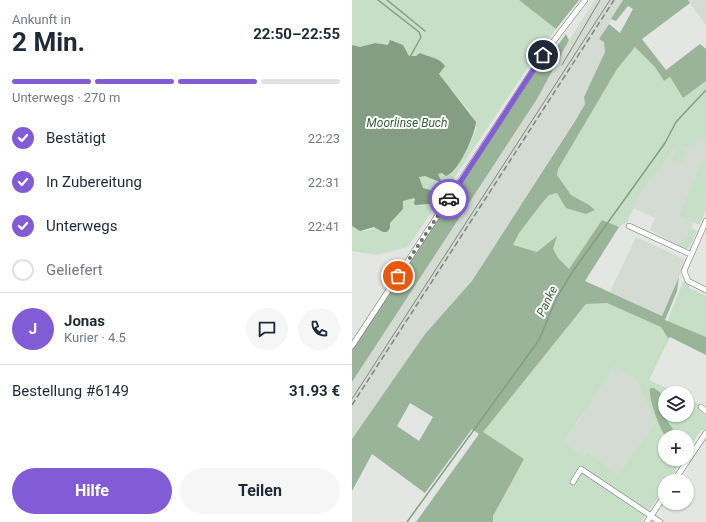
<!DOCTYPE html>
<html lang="de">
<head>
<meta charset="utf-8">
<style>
	:root { --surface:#fff; --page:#f6f6f7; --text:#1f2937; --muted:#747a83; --line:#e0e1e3; --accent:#825cd6 }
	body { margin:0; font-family:Roboto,sans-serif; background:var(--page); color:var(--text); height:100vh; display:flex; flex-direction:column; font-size:15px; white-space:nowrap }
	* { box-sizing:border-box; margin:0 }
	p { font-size:13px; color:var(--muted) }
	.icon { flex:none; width:22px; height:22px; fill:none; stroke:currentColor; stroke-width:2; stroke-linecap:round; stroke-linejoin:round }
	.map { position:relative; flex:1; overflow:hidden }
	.side { display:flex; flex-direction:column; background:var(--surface); width:352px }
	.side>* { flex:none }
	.fabs { position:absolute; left:306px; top:386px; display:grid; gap:8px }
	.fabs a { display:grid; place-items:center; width:36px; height:36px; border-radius:50%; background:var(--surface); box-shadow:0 1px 3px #0004; font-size:20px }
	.pin { position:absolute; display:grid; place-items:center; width:34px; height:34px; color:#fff; margin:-17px; border:2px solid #fff; border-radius:50%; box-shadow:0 1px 4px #0007 }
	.courier { position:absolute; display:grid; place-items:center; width:40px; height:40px; margin:-20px; border:3px solid #825cd6; border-radius:50%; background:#fff; color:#222; box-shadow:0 1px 5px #0007 }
	.head em { font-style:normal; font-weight:700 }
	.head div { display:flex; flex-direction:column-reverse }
	.head { display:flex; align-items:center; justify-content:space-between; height:68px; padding:0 12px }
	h1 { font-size:26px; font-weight:700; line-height:30px }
	.bar { display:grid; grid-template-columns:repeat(4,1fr); gap:6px 4px; align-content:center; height:48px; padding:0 12px }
	.bar i { height:5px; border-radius:3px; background:var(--line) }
	.bar .selected { background:var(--accent) }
	.bar p { grid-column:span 4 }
	.line { display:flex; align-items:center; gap:10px; padding:0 12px; border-top:1px solid var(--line) }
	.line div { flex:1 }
	.round { display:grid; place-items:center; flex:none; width:42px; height:42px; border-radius:21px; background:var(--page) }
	ol { padding:0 12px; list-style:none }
	li { display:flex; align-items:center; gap:12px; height:44px }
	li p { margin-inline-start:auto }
	li .icon { padding:4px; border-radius:50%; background:var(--accent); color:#fff; stroke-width:4 }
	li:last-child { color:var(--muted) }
	li i { width:22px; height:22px; border:2px solid var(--line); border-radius:50% }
	.action { display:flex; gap:8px; margin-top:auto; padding:8px 12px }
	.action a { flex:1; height:46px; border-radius:24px; background:var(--accent); color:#fff; font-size:16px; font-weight:700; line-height:46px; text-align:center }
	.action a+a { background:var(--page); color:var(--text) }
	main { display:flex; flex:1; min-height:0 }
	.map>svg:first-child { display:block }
	.built { fill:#d3dbd2 }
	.green { fill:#c7dfc6; fill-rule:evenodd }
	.forest { fill:#99b499; fill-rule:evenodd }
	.water { fill:#849e83 }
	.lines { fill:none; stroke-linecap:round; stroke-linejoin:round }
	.stream { stroke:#849e83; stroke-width:1.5 }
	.minor-casing { stroke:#6f726f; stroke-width:6 }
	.minor { stroke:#fff; stroke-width:5 }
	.tram { stroke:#828482; stroke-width:1 }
	.rail { stroke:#828482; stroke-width:1.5; stroke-dasharray:6 3; stroke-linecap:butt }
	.done { stroke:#6e706e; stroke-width:4; stroke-dasharray:0 7.2 }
	.route { stroke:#825cd6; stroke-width:5 }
	.labels { text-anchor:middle; stroke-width:4; stroke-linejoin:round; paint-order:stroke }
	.water-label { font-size:12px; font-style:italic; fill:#386139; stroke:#fff }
</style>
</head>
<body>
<main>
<section class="side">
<div class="head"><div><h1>2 Min.</h1><p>Ankunft in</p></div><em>22:50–22:55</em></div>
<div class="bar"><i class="selected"></i><i class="selected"></i><i class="selected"></i><i></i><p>Unterwegs · 270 m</p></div>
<ol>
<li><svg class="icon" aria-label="check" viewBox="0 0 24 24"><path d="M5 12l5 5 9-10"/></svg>Bestätigt<p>22:23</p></li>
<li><svg class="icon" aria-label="check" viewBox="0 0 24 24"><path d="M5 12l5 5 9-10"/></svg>In Zubereitung<p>22:31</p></li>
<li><svg class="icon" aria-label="check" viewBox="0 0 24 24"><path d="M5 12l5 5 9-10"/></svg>Unterwegs<p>22:41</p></li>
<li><i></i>Geliefert</li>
</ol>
<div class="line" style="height:72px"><b class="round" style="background:var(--accent);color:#fff">J</b><div><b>Jonas</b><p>Kurier · 4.5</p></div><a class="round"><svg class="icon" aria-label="chat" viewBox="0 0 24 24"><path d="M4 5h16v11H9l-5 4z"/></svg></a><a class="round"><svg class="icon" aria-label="phone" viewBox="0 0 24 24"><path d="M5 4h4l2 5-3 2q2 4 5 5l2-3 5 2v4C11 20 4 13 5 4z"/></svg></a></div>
<div class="line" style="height:52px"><div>Bestellung #6149</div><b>31.93 €</b></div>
<div class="action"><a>Hilfe</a><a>Teilen</a></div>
</section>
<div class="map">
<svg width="354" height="522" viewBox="0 0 354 522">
	<rect width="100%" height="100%" fill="#e3e6e3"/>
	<g class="built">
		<polygon points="243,0 271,0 247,39 252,42 253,52 232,97 233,104 120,281 73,334 0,439 0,382 185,99 217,40"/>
		<polygon points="336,0 354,0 354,25 338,3"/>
		<polygon points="342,122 354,127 354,195 331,245 325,242 324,244 298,230 303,218 281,208 286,197"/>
		<polygon points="284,237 334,260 310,316 258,292"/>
		<polygon points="263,364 284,379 303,422 267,474 235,452 232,456 212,442 232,413 230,411"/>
	</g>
	<g class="green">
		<path d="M 0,0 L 167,0 L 204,29 L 184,55 L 56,247 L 25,255 L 0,251 L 0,226 L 8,231 L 14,231 L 38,223 L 51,209 L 51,201 L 62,198 L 67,206 L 79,204 L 81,191 L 71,189 L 67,177 L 69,176 L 78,177 L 88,184 L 90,183 L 85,177 L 87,172 L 103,171 C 109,159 121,141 124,129 C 127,113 94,89 87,74 L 92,67 C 87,57 76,57 68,53 L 64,56 L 57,56 L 39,41 L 36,45 L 23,43 L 8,47 L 0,45 Z"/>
		<polygon points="283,47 303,67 312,81 318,77 331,98 354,81 354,142 346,138 341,149 324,146 286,197 275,223 271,224 267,227 250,220 217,269 159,245 265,69"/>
		<polygon points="325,147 335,151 328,166 319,162"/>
		<polygon points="353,155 354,210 348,224 345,224 327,216"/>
		<polygon points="338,228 345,231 338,247 333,249 324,245 325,242 331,244"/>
		<path d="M 332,280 L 338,285 L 337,288 L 354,296 L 354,337 L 320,324 L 318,337 L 297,380 L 324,393 L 313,393 L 313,415 L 335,415 L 335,398 L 352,407 L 351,413 L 354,416 L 354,427 L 352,430 L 349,430 L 335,451 L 335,437 L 313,437 L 313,459 L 330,459 L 318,481 L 313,481 L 313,488 L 289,522 L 141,522 L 141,516 L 128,435 L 248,287 L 315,322 ZM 263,365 L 284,379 L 303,422 L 267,474 L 235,452 L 232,456 L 212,442 Z"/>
	</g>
	<g class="forest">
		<polygon points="167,0 227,0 204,29"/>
		<path d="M 271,0 L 336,0 L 338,3 L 290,39 L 314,70 L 348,44 L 354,49 L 354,81 L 331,98 L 318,77 L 312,81 L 303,67 L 283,47 L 265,69 L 206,169 L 205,175 L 219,195 L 237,205 L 243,210 L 234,214 L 214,208 L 205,193 L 197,195 L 190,203 L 167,233 L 161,245 L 185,252 L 205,236 L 201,249 L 206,258 L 217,269 L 250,220 L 267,227 L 233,281 L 310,316 L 327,277 L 325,291 L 313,320 L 354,337 L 354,355 L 318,337 L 316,338 L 309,327 L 255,303 L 234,304 L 131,432 L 172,459 L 141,516 L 141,522 L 64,522 L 127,434 L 120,429 L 73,493 L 20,454 L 0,491 L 0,439 L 73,334 L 120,281 L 223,121 L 233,104 L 232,97 L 253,52 L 252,42 L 247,39 L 257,24 L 268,33 L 281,9 L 276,6 L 264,21 L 259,19 ZM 58,403 L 81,417 L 67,441 L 45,426 Z"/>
		<polygon points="214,34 217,40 185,99 0,382 0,350 186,66 189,68"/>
		<path d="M 298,388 L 302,388 L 313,396 L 313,415 L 317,415 L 313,418 L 321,429 L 314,437 C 308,430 296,398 298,388 Z"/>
	</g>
	<path class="water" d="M 38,40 L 51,45 L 57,56 L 64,56 L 68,53 C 76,57 87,57 93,66 L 87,74 L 124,122 C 123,135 106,173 94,176 L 90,173 L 86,174 L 90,183 L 73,176 L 67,177 L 71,188 L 82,191 C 85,197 83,199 79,204 L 63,205 L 62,203 L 63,199 L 62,198 L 51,201 L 51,209 L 38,223 L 38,228 L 35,232 L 31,232 L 22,227 L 8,231 L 0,226 L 0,45 L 8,47 L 23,43 L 36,45 Z"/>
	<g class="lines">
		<g class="stream">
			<polyline points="26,0 67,32 69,37 58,57"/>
			<polyline points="35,0 73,31"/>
			<polyline points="89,183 97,188"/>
			<polyline points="55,522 187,340 205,297 221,271 313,143 324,122 354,90"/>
		</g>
		<defs>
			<g id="minor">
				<polyline points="354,221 332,271 336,281 354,290"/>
				<polyline points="277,226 338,254"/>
				<polyline points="0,346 191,55 233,0"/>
				<polyline points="349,407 354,411"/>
				<polyline points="322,481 354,433"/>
				<polyline points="221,482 229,469 308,522"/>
				<polyline points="295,522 313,495"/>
			</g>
		</defs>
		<use href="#minor" class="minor-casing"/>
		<use href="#minor" class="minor"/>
		<g class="tram">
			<polyline points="210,65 248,0"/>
			<polyline points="0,399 258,0"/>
		</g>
		<polyline class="rail" points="0,405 262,0"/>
	</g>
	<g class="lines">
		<polyline class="done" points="46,276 97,199"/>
		<polyline class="route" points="97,199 191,55"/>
	</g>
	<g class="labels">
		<g class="water-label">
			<text x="55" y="127">Moorlinse Buch</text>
			<text transform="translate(195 301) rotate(-64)" y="4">Panke</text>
		</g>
	</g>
</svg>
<div class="fabs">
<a><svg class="icon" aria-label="layers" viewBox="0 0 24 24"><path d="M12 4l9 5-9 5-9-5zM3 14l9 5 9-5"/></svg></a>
<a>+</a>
<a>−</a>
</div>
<div class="pin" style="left:46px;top:276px;background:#ea580c"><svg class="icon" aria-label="bag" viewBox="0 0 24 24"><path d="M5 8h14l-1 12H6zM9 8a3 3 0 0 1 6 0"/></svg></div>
<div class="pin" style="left:191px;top:55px;background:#1f2937"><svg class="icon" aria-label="home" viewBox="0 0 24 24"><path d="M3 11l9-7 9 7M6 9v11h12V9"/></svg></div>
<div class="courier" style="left:97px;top:199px"><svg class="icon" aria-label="car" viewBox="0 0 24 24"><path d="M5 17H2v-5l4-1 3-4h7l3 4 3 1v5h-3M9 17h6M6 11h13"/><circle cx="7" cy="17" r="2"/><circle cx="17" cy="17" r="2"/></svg></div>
</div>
</main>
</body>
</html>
